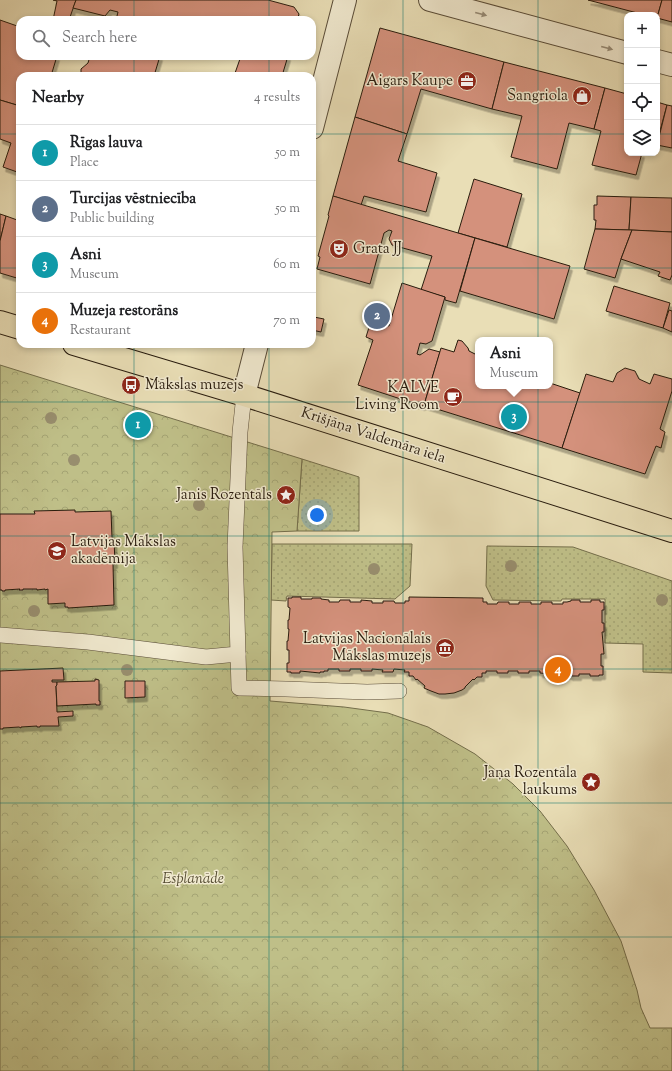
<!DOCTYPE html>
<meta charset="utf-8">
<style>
:root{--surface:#fff;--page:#f6f6f6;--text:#202124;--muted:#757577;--line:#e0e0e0;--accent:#8f2418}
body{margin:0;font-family:"Sorts Mill Goudy",serif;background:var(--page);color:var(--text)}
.controls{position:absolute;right:12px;top:12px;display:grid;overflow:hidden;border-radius:8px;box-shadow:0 2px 6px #0003}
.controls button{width:36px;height:36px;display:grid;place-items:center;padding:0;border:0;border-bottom:1px solid var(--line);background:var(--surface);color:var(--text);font:20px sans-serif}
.you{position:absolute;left:317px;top:515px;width:14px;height:14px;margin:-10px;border:3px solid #fff;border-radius:50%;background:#1a73e8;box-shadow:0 0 0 6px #1a73e833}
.badge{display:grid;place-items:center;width:26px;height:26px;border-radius:50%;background:var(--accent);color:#fff;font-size:13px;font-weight:700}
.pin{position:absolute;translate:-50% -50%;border:2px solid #fff;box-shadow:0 1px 4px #0006}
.popup{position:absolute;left:475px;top:337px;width:78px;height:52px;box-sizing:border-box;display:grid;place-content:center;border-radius:8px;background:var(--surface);filter:drop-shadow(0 1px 3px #0005);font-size:13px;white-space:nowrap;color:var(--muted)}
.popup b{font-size:15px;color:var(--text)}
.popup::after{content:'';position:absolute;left:50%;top:100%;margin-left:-8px;border:8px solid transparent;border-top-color:var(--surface)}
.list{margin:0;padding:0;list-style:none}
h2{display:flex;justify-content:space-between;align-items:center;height:52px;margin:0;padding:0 16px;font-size:17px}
h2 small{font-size:13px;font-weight:400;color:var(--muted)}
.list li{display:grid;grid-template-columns:26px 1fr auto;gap:12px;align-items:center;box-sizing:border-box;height:56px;padding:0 16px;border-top:1px solid var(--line)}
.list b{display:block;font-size:15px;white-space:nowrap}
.list p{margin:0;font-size:13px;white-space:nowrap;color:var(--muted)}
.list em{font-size:13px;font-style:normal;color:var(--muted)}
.icon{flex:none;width:22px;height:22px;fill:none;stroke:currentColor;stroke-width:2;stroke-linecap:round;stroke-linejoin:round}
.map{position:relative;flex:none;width:672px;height:1071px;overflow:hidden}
.search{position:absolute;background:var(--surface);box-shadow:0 2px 6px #0003;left:16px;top:16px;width:300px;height:44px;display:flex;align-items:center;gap:10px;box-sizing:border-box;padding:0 14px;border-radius:12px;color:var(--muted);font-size:15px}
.panel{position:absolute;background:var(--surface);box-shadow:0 2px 6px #0003;left:16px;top:72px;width:300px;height:276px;border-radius:12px}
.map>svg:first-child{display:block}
.grass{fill:url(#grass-dots);stroke:#746e4b}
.forest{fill:url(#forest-crowns);stroke:#746e4b}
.building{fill:#d4917b;stroke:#291c0e;filter:url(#shadow)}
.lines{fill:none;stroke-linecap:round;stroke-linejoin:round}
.lane-casing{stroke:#594c38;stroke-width:16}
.street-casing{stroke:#594c38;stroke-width:24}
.primary-casing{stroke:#291c0e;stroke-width:24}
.lane{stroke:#f1ead0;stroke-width:15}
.street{stroke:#f1ead0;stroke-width:22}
.primary{stroke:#e9deb6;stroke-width:22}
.tree{fill:#988e6e}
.oneway{fill:#978d79}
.grid{fill:none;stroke:#0f766e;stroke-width:1;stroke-opacity:0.55}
.labels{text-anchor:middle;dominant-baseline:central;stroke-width:3;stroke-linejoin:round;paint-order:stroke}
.poi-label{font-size:15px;fill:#291c0e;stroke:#f1ead0;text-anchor:end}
.street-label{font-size:15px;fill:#291c0e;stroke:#f1ead0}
.park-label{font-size:15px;font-style:italic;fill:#564d33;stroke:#f1ead0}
</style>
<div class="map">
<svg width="672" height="1071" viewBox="0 0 672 1071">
<defs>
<pattern id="grass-dots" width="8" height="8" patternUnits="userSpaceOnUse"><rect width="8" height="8" fill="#bfbf88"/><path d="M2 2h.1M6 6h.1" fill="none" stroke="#a4a474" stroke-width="1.8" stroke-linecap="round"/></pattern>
<pattern id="forest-crowns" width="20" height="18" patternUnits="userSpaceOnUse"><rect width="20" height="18" fill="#bfbf88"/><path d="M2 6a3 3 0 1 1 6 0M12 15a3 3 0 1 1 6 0" fill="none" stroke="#a4a474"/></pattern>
<filter id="shadow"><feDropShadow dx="2.5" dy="4.5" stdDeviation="0" flood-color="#0004"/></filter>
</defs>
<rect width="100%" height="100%" fill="#e9deb6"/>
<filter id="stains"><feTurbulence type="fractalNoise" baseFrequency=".005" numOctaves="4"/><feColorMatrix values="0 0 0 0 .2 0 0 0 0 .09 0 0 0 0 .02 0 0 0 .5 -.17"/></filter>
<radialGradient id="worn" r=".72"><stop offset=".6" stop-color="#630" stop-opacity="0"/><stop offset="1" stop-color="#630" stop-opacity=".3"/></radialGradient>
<!-- grass -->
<g class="grass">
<path d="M302 459 359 477V531H297Z"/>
<path d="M272 544H412L410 586 395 599 287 596 286 601 271 600Z"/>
<path d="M487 546 573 547 672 581V673L643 672V644L605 643V599H562L561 601 493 600 486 586Z"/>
</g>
<!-- forest -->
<path class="forest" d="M0 365 302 459 297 531 272 532 270 701 344 707 388 713 428 727 475 754 513 784 540 811 567 846 594 890 621 941 637 990 641 1008 650 1028H672V1071H0Z"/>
<!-- building -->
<g class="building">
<path d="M53 0H76L69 20H53L57 1Z"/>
<path d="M76 0H268L294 7 299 14 297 20H116L118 12 110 10 105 16 73 8Z"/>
<path d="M588 0H662L657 18V15H645Z"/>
<path d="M662 0H672V22L657 18Z"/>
<path d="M0 20 20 27V56H57L51 76H20V106L0 100Z"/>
<path d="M380 28 504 62 492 109 421 89 407 134 355 117Z"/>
<path d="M90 56H160L154 76H82L81 74V69L88 63Z"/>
<path d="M241 56H288L282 76H234Z"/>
<path d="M504 62 605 88 594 129 569 123 557 169 511 157 522 116 492 109Z"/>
<path d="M605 88 627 94V153H642L636 175 592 165 601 131 594 129Z"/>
<path d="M0 100 20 106V173L3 167 11 143 0 139Z"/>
<path d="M657 102 667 105 657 142Z"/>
<path d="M667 105 672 106V148L657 145Z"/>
<path d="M355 117 407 134 398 161 437 173 426 212 364 196 361 205 333 196Z"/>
<path d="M474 179 522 194 507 247 458 233Z"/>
<path d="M333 196 475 238 456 303 445 300V297L421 290 432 256 392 245 389 239 392 231 389 230 384 233 370 284 317 269 320 257 318 256 329 216 328 215Z"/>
<path d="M597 196 631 197 629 230 595 229 596 220H594V205H597Z"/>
<path d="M631 197 672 198V232L629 230Z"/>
<path d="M0 214 6 216 0 241Z"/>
<path d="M6 216 20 221V279L0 273V241Z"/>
<path d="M595 229 632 230 621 259 615 278 584 269Z"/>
<path d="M632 230 672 232V275L670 280 658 276 660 272 621 259Z"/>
<path d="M475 238 570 266 554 319 460 291Z"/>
<path d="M402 283 445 297 432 341 426 344 420 343 417 354 420 355 429 349 440 352 424 405 422 406 358 385 373 340 366 337 371 321 389 326Z"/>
<path d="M614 286 670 303 663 328 606 311Z"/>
<path d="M669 310 672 311V332L663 328Z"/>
<path d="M314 317 324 319 321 332 312 330Z"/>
<path d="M458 340 462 341 468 348 469 351 477 355 476 359 478 360V386H550V383L580 393 562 448 424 405 441 348 454 352Z"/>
<path d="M625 368 635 371 639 379 650 384 654 374 672 379V391L660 429 665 432 661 448 656 446 645 474 562 448 586 374 613 382 617 373Z"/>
<path d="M75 510V512L111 511 112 538 114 539 115 564H113L114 605 68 608V607H65V603L48 604V589L45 590V589L37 590V589H23V590H19L20 589 5 590V591H2V590H0V514H35L34 511Z"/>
<path d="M292 597H301V599H312V598H321V599L329 600V602H339L340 600H350V602H361V600L372 601V603H383V601H394L395 603H405V601H409V597L483 598V602H487V604H497L498 602H509V604H519V602H531V604H541V602H552V604H563V602H567L571 601V600H580V602H591V600H600V602H604V610H602V623H604V632H602L604 654H601V666H603V675H599V676H590V674H579V676H570V675L562 674V671H551V674L540 673V671H529V673H518V671H508V673H497V671H486V673H482V677H477L474 680 473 679 465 687V688L462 690 454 693 445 694H439L431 691 424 688 425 686 417 679 416 680 413 676H409V672H404L405 670 394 669 393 672H382L383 670 372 669V671H361V669H350V671H339V669H328V671H324V672H320V673L300 671V673H291V672H287V663H289V650H287V641H288L289 629H288V620H289L290 608 288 607V598H292Z"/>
<path d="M63 668 64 680H52V682H57V685L56 686 57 712 73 711V716L58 717 59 726H40V727H37V726L21 727V728L19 727 3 728V729H0V671Z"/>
<path d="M95 679 99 680V701H100V705H96V704L57 706 56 686 57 685V682L95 681Z"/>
<path d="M125 681H145V697L125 698Z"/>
</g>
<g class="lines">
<defs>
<g id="lane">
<path d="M0 635 88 642 206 657 238 654 235 547 240 432 244 395"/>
<path d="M238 654 239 688 286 689 367 692 399 691"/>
</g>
<g id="street">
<path d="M430 0 627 53"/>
<path d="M657 61 672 65"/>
<path d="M312 128 345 0"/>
<path d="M244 395 257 344"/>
</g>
<g id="primary">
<path d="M0 322 20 328"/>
<path d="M74 344 244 395 672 531"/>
</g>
</defs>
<!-- lane casing -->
<use href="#lane" class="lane-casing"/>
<!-- street casing -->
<use href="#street" class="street-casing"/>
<!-- primary casing -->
<use href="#primary" class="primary-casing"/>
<!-- lane -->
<use href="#lane" class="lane"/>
<!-- street -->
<use href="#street" class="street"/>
<!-- primary -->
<use href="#primary" class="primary"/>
</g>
<!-- trees -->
<g class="tree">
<circle cx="51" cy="418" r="6"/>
<circle cx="74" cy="460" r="6"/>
<circle cx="199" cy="505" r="6"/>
<circle cx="511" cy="566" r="6"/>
<circle cx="374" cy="569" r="6"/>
<circle cx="662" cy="600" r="6"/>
<circle cx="34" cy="611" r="6"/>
<circle cx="127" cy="670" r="6"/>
</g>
<!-- one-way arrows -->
<defs><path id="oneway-solid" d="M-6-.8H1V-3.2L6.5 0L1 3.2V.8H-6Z"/></defs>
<g class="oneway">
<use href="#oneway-solid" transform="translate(481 14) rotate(15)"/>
<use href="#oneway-solid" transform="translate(607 48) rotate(15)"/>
</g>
<!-- grid -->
<path class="grid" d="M134 0V20M269 0V20M403 0V1071M538 0V1071M134 56V76M269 56V76M0 134H20M312 134H627M657 134H672M0 268H20M312 268H672M134 344V1071M269 344V1071M0 402H672M0 536H672M0 669H672M0 803H672M0 937H672"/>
<!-- icons -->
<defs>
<symbol id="office-disc" viewBox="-11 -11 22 22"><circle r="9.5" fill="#8f2418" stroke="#f1ead0"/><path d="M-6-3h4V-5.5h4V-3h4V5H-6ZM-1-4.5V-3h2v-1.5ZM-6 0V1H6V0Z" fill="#fff"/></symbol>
<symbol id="shop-disc" viewBox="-11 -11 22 22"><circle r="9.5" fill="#8f2418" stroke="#f1ead0"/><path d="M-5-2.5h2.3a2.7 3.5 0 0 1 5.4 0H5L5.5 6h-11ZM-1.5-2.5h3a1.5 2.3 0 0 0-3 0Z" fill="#fff"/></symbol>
<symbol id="theatre-disc" viewBox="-11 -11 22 22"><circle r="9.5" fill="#8f2418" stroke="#f1ead0"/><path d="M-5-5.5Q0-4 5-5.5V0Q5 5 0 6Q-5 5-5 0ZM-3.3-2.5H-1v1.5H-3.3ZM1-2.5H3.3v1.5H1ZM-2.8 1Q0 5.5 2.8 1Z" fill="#fff"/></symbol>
<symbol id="bus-disc" viewBox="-11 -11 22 22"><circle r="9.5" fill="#8f2418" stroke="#f1ead0"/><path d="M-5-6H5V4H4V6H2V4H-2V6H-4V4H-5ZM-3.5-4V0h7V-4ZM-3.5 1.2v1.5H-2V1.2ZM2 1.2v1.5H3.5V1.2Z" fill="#fff"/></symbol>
<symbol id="cafe-disc" viewBox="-11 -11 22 22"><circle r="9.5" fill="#8f2418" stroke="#f1ead0"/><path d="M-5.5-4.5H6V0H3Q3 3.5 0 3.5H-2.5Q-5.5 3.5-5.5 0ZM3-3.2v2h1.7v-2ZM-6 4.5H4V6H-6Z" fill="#fff"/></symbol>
<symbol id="sight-disc" viewBox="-11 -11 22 22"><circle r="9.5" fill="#8f2418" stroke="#f1ead0"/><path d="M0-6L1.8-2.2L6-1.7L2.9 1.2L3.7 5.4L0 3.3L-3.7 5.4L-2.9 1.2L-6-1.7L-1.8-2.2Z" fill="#fff"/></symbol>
<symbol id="university-disc" viewBox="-11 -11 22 22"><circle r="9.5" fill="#8f2418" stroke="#f1ead0"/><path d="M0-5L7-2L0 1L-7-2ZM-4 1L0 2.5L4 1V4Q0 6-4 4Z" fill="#fff"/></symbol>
<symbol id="museum-disc" viewBox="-11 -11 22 22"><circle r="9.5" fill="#8f2418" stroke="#f1ead0"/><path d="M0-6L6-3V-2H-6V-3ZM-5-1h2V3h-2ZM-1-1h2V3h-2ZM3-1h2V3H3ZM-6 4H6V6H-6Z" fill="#fff"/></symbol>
</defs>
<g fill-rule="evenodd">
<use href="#office-disc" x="456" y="70" width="22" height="22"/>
<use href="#shop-disc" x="571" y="85" width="22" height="22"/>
<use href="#theatre-disc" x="328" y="238" width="22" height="22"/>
<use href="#bus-disc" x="120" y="374" width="22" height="22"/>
<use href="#cafe-disc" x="442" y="386" width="22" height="22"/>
<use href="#sight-disc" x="275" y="484" width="22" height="22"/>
<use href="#university-disc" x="46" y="540" width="22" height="22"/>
<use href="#museum-disc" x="434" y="637" width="22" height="22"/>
<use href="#sight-disc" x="580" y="771" width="22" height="22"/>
</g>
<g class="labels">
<!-- poi labels -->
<g class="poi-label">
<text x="453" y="81">Aigars Kaupe</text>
<text x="568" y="96">Sangriola</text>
<text x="353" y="249" text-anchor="start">Grata JJ</text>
<text x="145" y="385" text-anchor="start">Mākslas muzejs</text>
<text x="439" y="388">KALVE<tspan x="439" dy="17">Living Room</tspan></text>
<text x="272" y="495">Janis Rozentāls</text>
<text x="71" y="542" text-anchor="start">Latvijas Mākslas<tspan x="71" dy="17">akadēmija</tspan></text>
<text x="431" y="639">Latvijas Nacionālais<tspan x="431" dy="17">Mākslas muzejs</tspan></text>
<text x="577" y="773">Jaņa Rozentāla<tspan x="577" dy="17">laukums</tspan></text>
</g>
<!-- street labels -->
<g class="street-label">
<text transform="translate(373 436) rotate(18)">Krišjāņa Valdemāra iela</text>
</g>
<!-- park labels -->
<g class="park-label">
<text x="193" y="879">Esplanāde</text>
</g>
</g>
<rect width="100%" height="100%" filter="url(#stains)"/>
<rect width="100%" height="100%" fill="url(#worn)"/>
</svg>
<div class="controls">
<button>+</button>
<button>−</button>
<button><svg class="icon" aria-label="locate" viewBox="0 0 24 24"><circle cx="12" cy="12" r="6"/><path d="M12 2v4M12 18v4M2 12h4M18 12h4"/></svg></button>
<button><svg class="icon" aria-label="layers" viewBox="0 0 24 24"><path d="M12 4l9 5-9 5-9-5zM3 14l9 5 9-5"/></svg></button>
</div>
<div class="you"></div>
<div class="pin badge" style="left:138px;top:425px;background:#0f9aa8">1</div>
<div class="pin badge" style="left:377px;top:316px;background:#5c6f8a">2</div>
<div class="pin badge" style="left:514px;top:417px;background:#0f9aa8">3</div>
<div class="popup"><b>Asni</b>Museum</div>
<div class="pin badge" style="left:558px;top:670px;background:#e8710a">4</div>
<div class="search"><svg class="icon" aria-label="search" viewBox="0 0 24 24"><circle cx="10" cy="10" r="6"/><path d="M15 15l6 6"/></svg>Search here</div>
<section class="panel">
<h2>Nearby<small>4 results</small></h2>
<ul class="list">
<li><span class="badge" style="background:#0f9aa8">1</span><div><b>Rīgas lauva</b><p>Place</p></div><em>50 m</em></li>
<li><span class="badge" style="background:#5c6f8a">2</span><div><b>Turcijas vēstniecība</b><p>Public building</p></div><em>50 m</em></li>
<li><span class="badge" style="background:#0f9aa8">3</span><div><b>Asni</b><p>Museum</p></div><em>60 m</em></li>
<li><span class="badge" style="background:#e8710a">4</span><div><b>Muzeja restorāns</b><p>Restaurant</p></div><em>70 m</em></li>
</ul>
</section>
</div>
